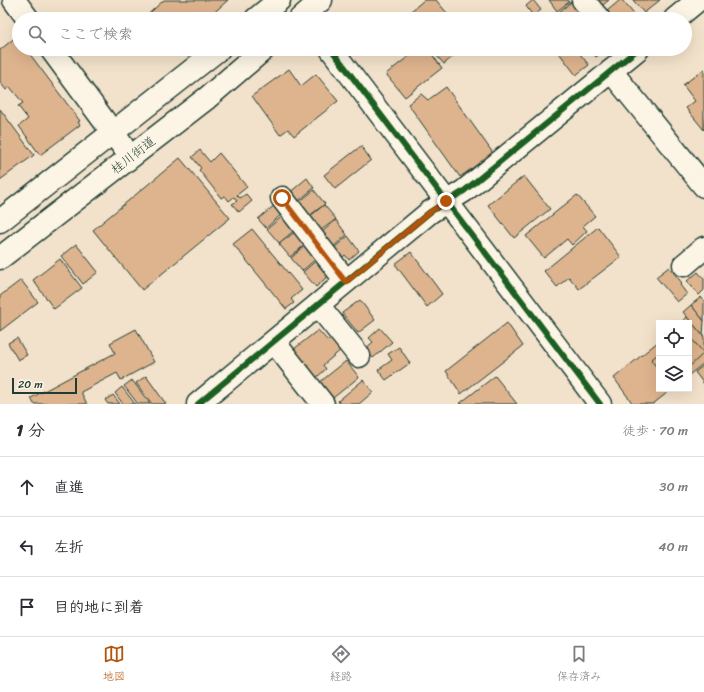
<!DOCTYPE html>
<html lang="ja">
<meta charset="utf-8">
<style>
:root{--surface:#fff;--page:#f2f2f3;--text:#2b2b33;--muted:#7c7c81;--line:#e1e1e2;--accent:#b45309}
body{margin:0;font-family:Sriracha,"Klee One",sans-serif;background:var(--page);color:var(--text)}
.controls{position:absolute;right:12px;bottom:12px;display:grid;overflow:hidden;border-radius:0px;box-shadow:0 4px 16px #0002}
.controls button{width:36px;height:36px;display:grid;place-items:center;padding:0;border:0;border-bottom:1px solid var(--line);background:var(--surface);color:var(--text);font:20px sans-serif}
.scale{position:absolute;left:12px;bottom:10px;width:65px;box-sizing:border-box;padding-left:4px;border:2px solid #1f3d34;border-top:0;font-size:11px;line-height:14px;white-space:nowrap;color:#1f3d34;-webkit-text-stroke:3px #fcf5e5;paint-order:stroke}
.stop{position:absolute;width:12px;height:12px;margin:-9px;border:3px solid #b45309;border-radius:50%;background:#fff}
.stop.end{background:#b45309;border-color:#fff;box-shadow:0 1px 4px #0008}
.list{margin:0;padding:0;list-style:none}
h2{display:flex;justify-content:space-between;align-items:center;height:52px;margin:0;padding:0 16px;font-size:17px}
h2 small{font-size:13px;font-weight:400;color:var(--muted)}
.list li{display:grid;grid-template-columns:26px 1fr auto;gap:12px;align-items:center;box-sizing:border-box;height:60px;padding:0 16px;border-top:1px solid var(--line)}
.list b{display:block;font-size:15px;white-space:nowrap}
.list em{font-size:13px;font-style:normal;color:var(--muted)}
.icon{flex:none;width:22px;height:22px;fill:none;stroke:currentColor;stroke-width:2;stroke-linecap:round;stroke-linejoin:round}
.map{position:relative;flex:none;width:704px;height:404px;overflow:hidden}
.search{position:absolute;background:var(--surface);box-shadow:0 4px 16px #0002;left:12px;right:12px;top:12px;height:44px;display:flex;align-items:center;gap:10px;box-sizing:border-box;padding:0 14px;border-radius:22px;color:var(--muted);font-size:15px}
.sheet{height:232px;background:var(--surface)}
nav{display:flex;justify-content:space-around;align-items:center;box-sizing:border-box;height:56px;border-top:1px solid var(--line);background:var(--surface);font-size:11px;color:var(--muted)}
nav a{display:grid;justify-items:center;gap:2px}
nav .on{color:var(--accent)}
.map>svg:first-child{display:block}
.building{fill:#deb48e;stroke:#1f3d34}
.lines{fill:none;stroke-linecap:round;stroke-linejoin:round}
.minor-casing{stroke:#1f3d34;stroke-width:25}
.minor{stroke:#fcf5e5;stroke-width:22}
.cycleway-casing{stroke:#fcf5e5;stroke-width:8}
.cycleway{stroke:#1b5e20;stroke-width:6}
.route{stroke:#b45309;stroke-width:5}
.labels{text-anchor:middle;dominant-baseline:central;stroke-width:3.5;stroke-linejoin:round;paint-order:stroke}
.street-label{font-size:13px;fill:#1f3d34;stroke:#fcf5e5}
</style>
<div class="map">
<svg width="704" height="404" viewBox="0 0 704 404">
<rect width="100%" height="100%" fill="#f3e2cb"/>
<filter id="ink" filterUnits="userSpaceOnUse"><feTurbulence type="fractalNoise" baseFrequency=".025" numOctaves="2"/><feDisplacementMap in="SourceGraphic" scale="8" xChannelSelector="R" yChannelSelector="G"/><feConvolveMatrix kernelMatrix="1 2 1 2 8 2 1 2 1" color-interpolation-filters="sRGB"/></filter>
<g filter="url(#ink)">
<!-- building -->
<g class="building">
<path d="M164 0H228L207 19H199L196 16 192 19H145L144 18Z"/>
<path d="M424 0H436L452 19H406L404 17Z"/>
<path d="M533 0 541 10 533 16 526 6Z"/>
<path d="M549 0H568L569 2 557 11Z"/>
<path d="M592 0H609L599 8Z"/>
<path d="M620 0H622L638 19H614L607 11Z"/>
<path d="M633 0H660L644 13Z"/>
<path d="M571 2 584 19H565L559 12Z"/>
<path d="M17 36 19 39V49H26L80 121 78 122 80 125 40 155 19 126 28 119 18 106 23 103 10 87 6 90 0 82V50Z"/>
<path d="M418 49H428L442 68 405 97 386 74Z"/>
<path d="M431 49H462L444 64Z"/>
<path d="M556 49H576L589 65 576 75Z"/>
<path d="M590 49H601L603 51 596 57Z"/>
<path d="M289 69 301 86 316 74 338 101 294 136 288 129 280 135 252 96Z"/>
<path d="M704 69V130L686 108 695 101 683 85Z"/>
<path d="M446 87 493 153 460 177 408 104 421 94 428 100Z"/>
<path d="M0 109 34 155 0 180Z"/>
<path d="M361 146 371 160 335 189 324 175Z"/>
<path d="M200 150 210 162 219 153 247 187 237 195 240 198 246 194 252 201 239 212 232 204 237 201 234 197 229 201 225 196 221 198 199 170 201 168 192 157Z"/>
<path d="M180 158 230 218 142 290 93 230Z"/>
<path d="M524 176 550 209 514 238 488 205Z"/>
<path d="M307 178 314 188 296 203 288 194Z"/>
<path d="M314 190 325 204 309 216 298 203Z"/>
<path d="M577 195 595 216 583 226 587 231 572 245 567 239 544 258 526 236Z"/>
<path d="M276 204 283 213 266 228 258 219Z"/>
<path d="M324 205 336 219 320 231 309 217Z"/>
<path d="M284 215 296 229 279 243 267 229Z"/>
<path d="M336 220 347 235 333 247 321 233Z"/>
<path d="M598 227 621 257 579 289 569 277 557 287 544 271Z"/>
<path d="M252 229 302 290 291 299 294 303 286 309 233 244Z"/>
<path d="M296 231 306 244 290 257 279 244Z"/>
<path d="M348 236 359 251 349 260 345 255 342 258 334 248Z"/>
<path d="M308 243 319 256 302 271 291 258Z"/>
<path d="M76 244 98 272 83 284 61 256Z"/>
<path d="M411 252 442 294 427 307 395 264Z"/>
<path d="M320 257 326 264 328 276 316 287 303 272Z"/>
<path d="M60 259 82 288 54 309 33 280Z"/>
<path d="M669 267 682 283 680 285 687 294 677 302 656 277Z"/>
<path d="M698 272 704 279V290L699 295 687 281Z"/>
<path d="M21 280 38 302 0 331V296Z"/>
<path d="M701 297 704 301V321L691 305Z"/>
<path d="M360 300 375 320 358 333 342 313Z"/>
<path d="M691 305 704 321 703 336 683 312Z"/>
<path d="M687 317 704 337V363L689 375V323H680Z"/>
<path d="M507 323 523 346 461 394 446 371Z"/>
<path d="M380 328 392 342 373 358 365 349 373 342 369 338Z"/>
<path d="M136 329 154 362 121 380 117 373 81 392 87 404H34L31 398 115 353 110 343Z"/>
<path d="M318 330 328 341 333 337 342 349 323 365 326 369 316 378 294 349Z"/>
<path d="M689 336 704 353 689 367Z"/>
<path d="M17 338 27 355 18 360 8 343Z"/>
<path d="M659 341V389H672L653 404H633L614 378Z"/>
<path d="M399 347 410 363 386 380 378 370 392 360 388 354Z"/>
<path d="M659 353V370L651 360Z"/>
<path d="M346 361 359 377 333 398 320 382Z"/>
<path d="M704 365V384L695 372Z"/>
<path d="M146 376 166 404H152L136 383Z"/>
<path d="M495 376 517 404H459Z"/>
<path d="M132 380 150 404H138L124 386Z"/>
<path d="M363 380 373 392 359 404H340L338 401Z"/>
<path d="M122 387 135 404H123L115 393Z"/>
<path d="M113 395 120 404H108L105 400Z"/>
</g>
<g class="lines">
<defs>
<g id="minor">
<path d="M14 0 28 19"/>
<path d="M583 0 599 19"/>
<path d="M256 19 279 0"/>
<path d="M300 19 321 0"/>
<path d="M675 19 698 0"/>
<path d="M51 49 122 145"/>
<path d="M331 49 600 404"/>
<path d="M611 71 704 186"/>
<path d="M282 198 346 281"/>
<path d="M0 221 219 49"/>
<path d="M0 258 207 98 264 49"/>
<path d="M684 265 704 248"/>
<path d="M318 305 359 356"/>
<path d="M274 342 323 404"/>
<path d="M198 404 430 212 464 191 638 49"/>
</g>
</defs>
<!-- minor casing -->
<use href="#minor" class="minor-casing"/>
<!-- minor -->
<use href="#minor" class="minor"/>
<defs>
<g id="cycleway">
<path d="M331 49 600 404"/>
<path d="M198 404 430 212 464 191 638 49"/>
</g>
</defs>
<!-- cycleway casing -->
<use href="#cycleway" class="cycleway-casing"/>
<!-- cycleway -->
<use href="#cycleway" class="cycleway"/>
</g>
</g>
<g class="lines" filter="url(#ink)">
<!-- route -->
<path class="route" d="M282 198 346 282 430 212 446 201"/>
</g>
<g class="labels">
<!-- street labels -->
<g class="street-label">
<text transform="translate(133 155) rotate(-38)">桂川街道</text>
</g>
</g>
</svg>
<div class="controls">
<button><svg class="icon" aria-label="locate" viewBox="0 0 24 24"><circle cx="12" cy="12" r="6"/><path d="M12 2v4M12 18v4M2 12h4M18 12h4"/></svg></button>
<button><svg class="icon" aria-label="layers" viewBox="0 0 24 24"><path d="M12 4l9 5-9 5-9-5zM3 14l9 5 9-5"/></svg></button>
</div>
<div class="scale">20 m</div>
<div class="stop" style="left:282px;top:198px"></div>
<div class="stop end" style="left:446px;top:201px"></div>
<div class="search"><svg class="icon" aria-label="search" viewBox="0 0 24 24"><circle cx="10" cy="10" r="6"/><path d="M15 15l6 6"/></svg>ここで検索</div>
</div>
<section class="sheet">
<h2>1 分<small>徒歩 · 70 m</small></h2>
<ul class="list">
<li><svg class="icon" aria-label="ahead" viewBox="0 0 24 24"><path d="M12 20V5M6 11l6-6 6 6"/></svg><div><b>直進</b></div><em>30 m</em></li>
<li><svg class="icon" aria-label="left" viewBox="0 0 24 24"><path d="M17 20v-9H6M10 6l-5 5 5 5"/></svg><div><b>左折</b></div><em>40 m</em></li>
<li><svg class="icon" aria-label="arrive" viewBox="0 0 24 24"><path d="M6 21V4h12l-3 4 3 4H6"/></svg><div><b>目的地に到着</b></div></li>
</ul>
</section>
<nav>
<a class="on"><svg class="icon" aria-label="map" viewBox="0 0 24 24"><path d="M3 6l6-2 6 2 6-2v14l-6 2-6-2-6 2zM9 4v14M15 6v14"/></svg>地図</a>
<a><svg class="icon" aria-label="directions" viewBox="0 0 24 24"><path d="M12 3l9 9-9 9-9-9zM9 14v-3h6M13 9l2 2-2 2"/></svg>経路</a>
<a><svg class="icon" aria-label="saved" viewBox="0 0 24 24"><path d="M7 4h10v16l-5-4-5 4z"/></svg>保存済み</a>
</nav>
